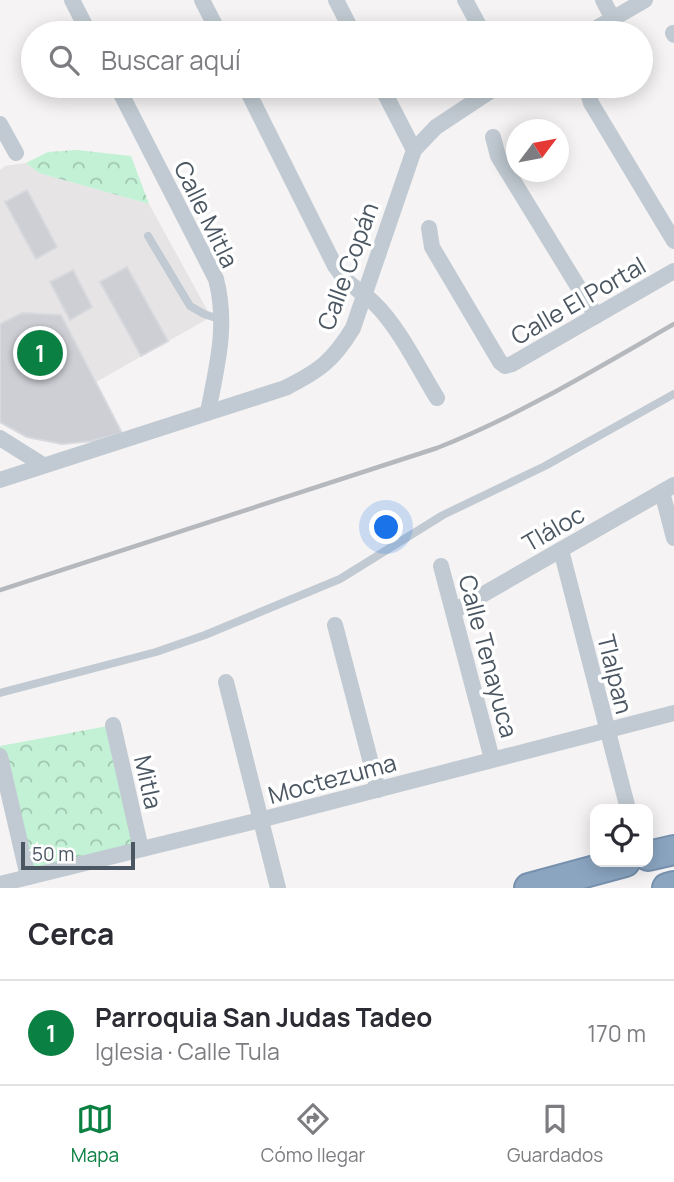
<!DOCTYPE html>
<html lang="es">
<meta charset="utf-8">
<style>
:root{--surface:#fff;--page:#f7f7f7;--text:#2b2b33;--muted:#7c7c81;--line:#e1e1e2;--accent:#0b8043}
body{margin:0;font-family:Manrope,sans-serif;background:var(--page);color:var(--text)}
.controls{position:absolute;right:21px;bottom:21px;display:grid;overflow:hidden;border-radius:14px;box-shadow:0 4px 18px #0003}
.controls button{width:63px;height:63px;display:grid;place-items:center;padding:0;border:0;border-bottom:2px solid var(--line);background:var(--surface);color:var(--text);font:35px sans-serif}
.compass{position:absolute;left:506px;top:119px;width:63px;height:63px;border-radius:50%;background:var(--surface);box-shadow:0 4px 18px #0003;rotate:58deg}
.scale{position:absolute;left:21px;bottom:18px;width:114px;box-sizing:border-box;padding-left:7px;border:4px solid #4a5661;border-top:0;font-size:19px;line-height:24px;white-space:nowrap;color:#4a5661;-webkit-text-stroke:5px #fff;paint-order:stroke}
.you{position:absolute;left:387px;top:528px;width:24px;height:24px;margin:-18px;border:5px solid #fff;border-radius:50%;background:#1a73e8;box-shadow:0 0 0 10px #1a73e833}
.badge{display:grid;place-items:center;width:46px;height:46px;border-radius:50%;background:var(--accent);color:#fff;font-size:23px;font-weight:700}
.pin{position:absolute;translate:-50% -50%;border:4px solid #fff;box-shadow:0 2px 7px #0006}
.list{margin:0;padding:0;list-style:none}
h2{display:flex;justify-content:space-between;align-items:center;height:91px;margin:0;padding:0 28px;font-size:30px}
h2 small{font-size:23px;font-weight:400;color:var(--muted)}
.list li{display:grid;grid-template-columns:46px 1fr auto;gap:21px;align-items:center;box-sizing:border-box;height:105px;padding:0 28px;border-top:2px solid var(--line)}
.list b{display:block;font-size:26px;white-space:nowrap}
.list p{margin:0;font-size:23px;white-space:nowrap;color:var(--muted)}
.list em{font-size:23px;font-style:normal;color:var(--muted)}
.icon{flex:none;width:38px;height:38px;fill:none;stroke:currentColor;stroke-width:2;stroke-linecap:round;stroke-linejoin:round}
.map{position:relative;flex:none;width:674px;height:888px;overflow:hidden}
.search{position:absolute;background:var(--surface);box-shadow:0 4px 18px #0003;left:21px;right:21px;top:21px;height:77px;display:flex;align-items:center;gap:18px;box-sizing:border-box;padding:0 24px;border-radius:38px;color:var(--muted);font-size:26px}
.sheet{height:196px;background:var(--surface)}
nav{display:flex;justify-content:space-around;align-items:center;box-sizing:border-box;height:98px;border-top:2px solid var(--line);background:var(--surface);font-size:19px;color:var(--muted)}
nav a{display:grid;justify-items:center;gap:4px}
nav .on{color:var(--accent)}
.map>svg:first-child{display:block}
.education{fill:#e6e4e5}
.park{fill:url(#park-crowns)}
.building{fill:#cdcfd5;stroke:#d7d9de;stroke-width:2}
.lines{fill:none;stroke-linecap:round;stroke-linejoin:round}
.highway-casing{stroke:#7690ad;stroke-width:32}
.lane{stroke:#c1cad2;stroke-width:8}
.street{stroke:#c1cad2;stroke-width:16}
.highway{stroke:#8ba5c1;stroke-width:28}
.rail{stroke:#b5b8bd;stroke-width:4.5}
.labels{text-anchor:middle;dominant-baseline:central;stroke-width:7;stroke-linejoin:round;paint-order:stroke}
.street-label{font-size:24px;fill:#4a5661;stroke:#fff}
</style>
<div class="map">
<svg width="674" height="888" viewBox="0 0 674 888">
<defs>
<pattern id="park-crowns" width="20" height="18" patternUnits="userSpaceOnUse" patternTransform="scale(1.75)"><rect width="20" height="18" fill="#c3f1d5"/><path d="M2 6a3 3 0 1 1 6 0M12 15a3 3 0 1 1 6 0" fill="none" stroke="#a0c6b0"/></pattern>
</defs>
<rect width="100%" height="100%" fill="#f5f3f3"/>
<!-- education -->
<path class="education" d="M26 163 39 173 149 204 211 317 96 382 61 315 22 313 0 324V170L5 166Z"/>
<!-- park -->
<g class="park">
<path d="M77 150 131 156 149 204 39 173 26 163 48 152Z"/>
<path d="M113 725 140 844 28 877 0 756V746Z"/>
</g>
<!-- building -->
<g class="building">
<path d="M27 190 57 247 36 259 5 202Z"/>
<path d="M127 267 168 341 141 356 100 282Z"/>
<path d="M73 270 92 307 70 320 50 282Z"/>
<path d="M22 313 61 315 122 433 92 441 62 444 27 437 0 422V324Z"/>
</g>
<g class="lines">
<defs>
<g id="highway">
<path d="M648 856 674 850"/>
<path d="M529 888 625 862"/>
<path d="M667 888 674 886"/>
</g>
</defs>
<!-- highway casing -->
<use href="#highway" class="highway-casing"/>
<!-- lane -->
<g class="lane">
<path d="M148 236 190 306 204 314 222 320"/>
<path d="M0 693 156 652 205 635 340 579 443 515 545 466 674 394"/>
</g>
<!-- street -->
<g class="street">
<path d="M72 0 89 33"/>
<path d="M202 0 219 33"/>
<path d="M336 0 353 33"/>
<path d="M465 0 483 33"/>
<path d="M603 0 613 19"/>
<path d="M588 33 645 0"/>
<path d="M673 33 674 35"/>
<path d="M117 86 216 279C228 325 217 366 208 412"/>
<path d="M245 86 335 266C348 286 359 289 374 303 399 327 419 369 437 398"/>
<path d="M381 86 414 150"/>
<path d="M586 86 591 103 674 241"/>
<path d="M0 124 16 153"/>
<path d="M493 137 498 156 596 316"/>
<path d="M429 228 432 247 500 362 505 366 512 364 674 271"/>
<path d="M0 438 43 465"/>
<path d="M0 480 285 388C319 371 333 361 353 328L414 150 436 127 498 86"/>
<path d="M662 492 674 538"/>
<path d="M561 550 628 809"/>
<path d="M441 566 492 759"/>
<path d="M454 611 674 485"/>
<path d="M335 625 378 790"/>
<path d="M226 682 278 888"/>
<path d="M113 725 141 849"/>
<path d="M0 756 28 877"/>
<path d="M0 884 260 820 674 713"/>
</g>
<!-- highway -->
<use href="#highway" class="highway"/>
<!-- rail -->
<path class="rail" d="M0 590 437 448C520 415 596 369 674 324"/>
</g>
<g class="labels">
<!-- street labels -->
<g class="street-label">
<text transform="translate(207 214) rotate(64)">Calle Mitla</text>
<text transform="translate(347 266) rotate(-70)">Calle Copán</text>
<text transform="translate(578 300) rotate(-30)">Calle El Portal</text>
<text transform="translate(553 528) rotate(-30)">Tláloc</text>
<text transform="translate(489 656) rotate(75)">Calle Tenayuca</text>
<text transform="translate(616 674) rotate(76)">Tlalpan</text>
<text transform="translate(332 778) rotate(-15)">Moctezuma</text>
<text transform="translate(149 782) rotate(77)">Mitla</text>
</g>
</g>
</svg>
<div class="controls">
<button><svg class="icon" aria-label="locate" viewBox="0 0 24 24"><circle cx="12" cy="12" r="6"/><path d="M12 2v4M12 18v4M2 12h4M18 12h4"/></svg></button>
</div>
<svg class="compass" viewBox="-18 -18 36 36"><path d="M0-13l5 13h-10z" fill="#e53935"/><path d="M0 13l5-13h-10z" fill="#7c7c81"/></svg>
<div class="scale">50 m</div>
<div class="you"></div>
<div class="pin badge" style="left:40px;top:353px">1</div>
<div class="search"><svg class="icon" aria-label="search" viewBox="0 0 24 24"><circle cx="10" cy="10" r="6"/><path d="M15 15l6 6"/></svg>Buscar aquí</div>
</div>
<section class="sheet">
<h2>Cerca<small></small></h2>
<ul class="list">
<li><span class="badge">1</span><div><b>Parroquia San Judas Tadeo</b><p>Iglesia · Calle Tula</p></div><em>170 m</em></li>
</ul>
</section>
<nav>
<a class="on"><svg class="icon" aria-label="map" viewBox="0 0 24 24"><path d="M3 6l6-2 6 2 6-2v14l-6 2-6-2-6 2zM9 4v14M15 6v14"/></svg>Mapa</a>
<a><svg class="icon" aria-label="directions" viewBox="0 0 24 24"><path d="M12 3l9 9-9 9-9-9zM9 14v-3h6M13 9l2 2-2 2"/></svg>Cómo llegar</a>
<a><svg class="icon" aria-label="saved" viewBox="0 0 24 24"><path d="M7 4h10v16l-5-4-5 4z"/></svg>Guardados</a>
</nav>
